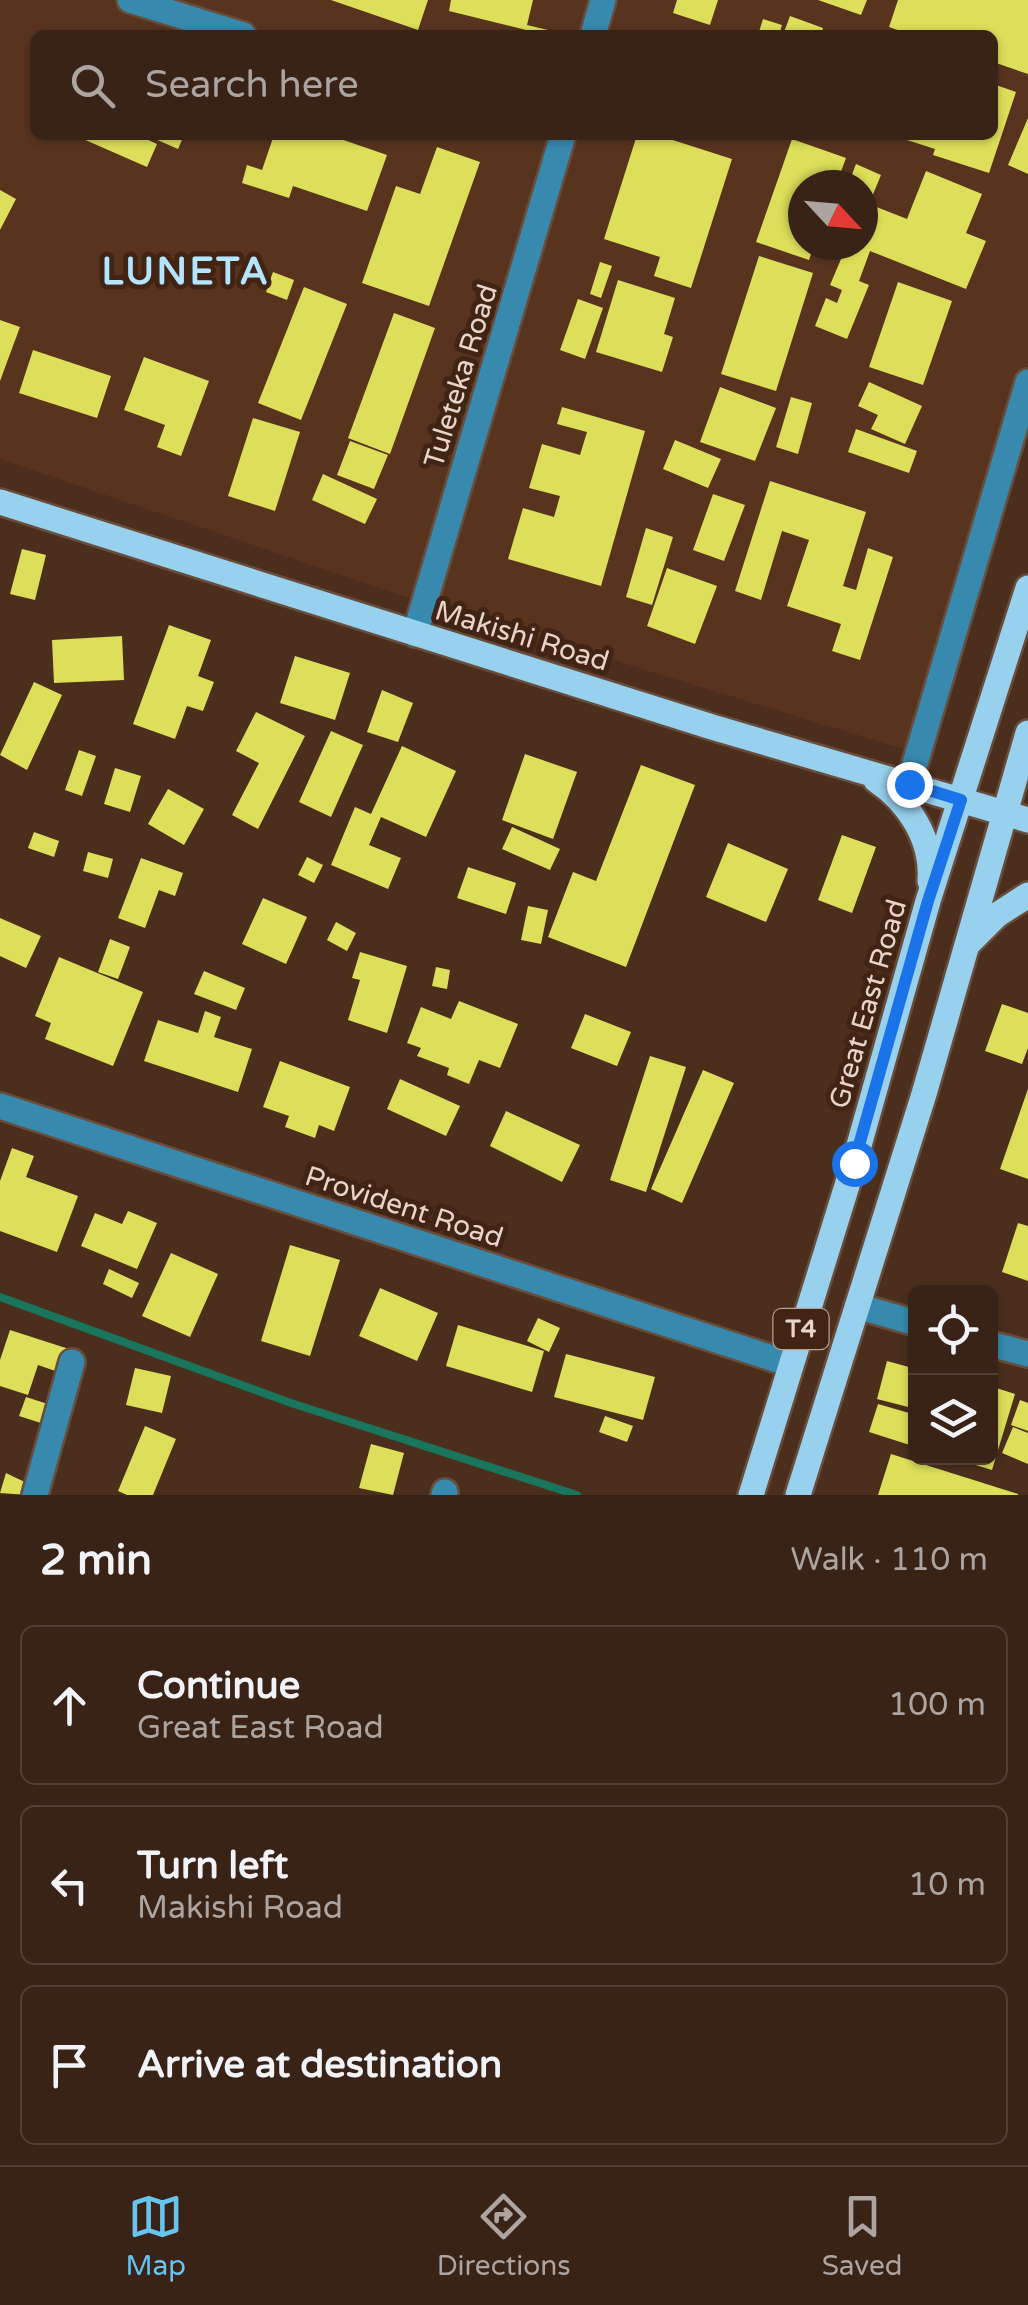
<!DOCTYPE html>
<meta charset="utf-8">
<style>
:root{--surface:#392216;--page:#442f23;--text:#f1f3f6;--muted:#aba4a1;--line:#533f35;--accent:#66c4ef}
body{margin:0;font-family:"Varela Round",sans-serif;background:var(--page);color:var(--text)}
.controls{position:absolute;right:30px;bottom:30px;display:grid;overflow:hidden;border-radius:15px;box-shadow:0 2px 8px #0004}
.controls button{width:90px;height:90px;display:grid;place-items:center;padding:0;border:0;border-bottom:2px solid var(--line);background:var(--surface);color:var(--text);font:50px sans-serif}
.compass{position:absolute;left:788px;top:170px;width:90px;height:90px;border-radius:50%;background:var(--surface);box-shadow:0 2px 8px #0004;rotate:116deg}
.stop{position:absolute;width:30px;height:30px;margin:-22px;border:8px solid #1a73e8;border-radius:50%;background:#fff}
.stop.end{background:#1a73e8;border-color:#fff;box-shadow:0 2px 10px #0008}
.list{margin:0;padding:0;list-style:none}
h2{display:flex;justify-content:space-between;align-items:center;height:130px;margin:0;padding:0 40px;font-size:42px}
h2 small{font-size:32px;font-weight:400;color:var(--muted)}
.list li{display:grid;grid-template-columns:65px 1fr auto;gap:30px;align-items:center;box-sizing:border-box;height:160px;margin:0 20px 20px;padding:0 20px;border:2px solid var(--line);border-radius:15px}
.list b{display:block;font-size:38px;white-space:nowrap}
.list p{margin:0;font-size:32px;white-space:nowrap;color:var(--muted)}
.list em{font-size:32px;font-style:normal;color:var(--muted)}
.icon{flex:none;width:55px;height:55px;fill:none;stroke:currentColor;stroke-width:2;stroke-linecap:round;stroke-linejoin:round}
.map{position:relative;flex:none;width:1028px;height:1495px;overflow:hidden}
.search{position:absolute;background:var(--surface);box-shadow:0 2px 8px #0004;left:30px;right:30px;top:30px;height:110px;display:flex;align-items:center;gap:25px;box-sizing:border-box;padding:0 35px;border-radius:15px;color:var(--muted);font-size:38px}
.sheet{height:670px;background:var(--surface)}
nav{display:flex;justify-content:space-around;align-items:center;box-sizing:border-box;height:140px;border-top:2px solid var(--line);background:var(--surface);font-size:28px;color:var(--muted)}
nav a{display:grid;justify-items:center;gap:5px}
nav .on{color:var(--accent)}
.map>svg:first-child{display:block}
.built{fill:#58341f;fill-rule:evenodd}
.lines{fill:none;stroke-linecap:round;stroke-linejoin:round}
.stream{stroke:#19765d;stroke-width:8}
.building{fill:#dddf5a}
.minor-casing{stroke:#684c3c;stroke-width:30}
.major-casing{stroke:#684c3c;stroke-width:30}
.minor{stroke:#378aae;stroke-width:25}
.major{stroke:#97d1ee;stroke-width:25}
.route{stroke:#1a73e8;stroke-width:12}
.labels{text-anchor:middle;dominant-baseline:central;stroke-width:10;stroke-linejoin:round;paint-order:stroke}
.shield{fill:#412413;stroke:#b69f93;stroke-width:2.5}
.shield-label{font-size:25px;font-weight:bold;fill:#e8d4ca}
.street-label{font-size:28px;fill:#e8d4ca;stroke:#412413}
.district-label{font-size:38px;font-weight:bold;letter-spacing:2.5px;fill:#b5e5fd;stroke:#412413}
</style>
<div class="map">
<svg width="1028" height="1495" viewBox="0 0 1028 1495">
<rect width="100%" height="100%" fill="#4c2e1d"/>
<!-- built -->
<path class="built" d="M0 0H1028V364L917 753 403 596 0 459ZM35 35H993V135H35ZM803 185H863V245H803Z"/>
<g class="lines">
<!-- stream -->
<path class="stream" d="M0 1297 291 1403 577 1495"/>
</g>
<!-- building -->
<g class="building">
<path d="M331 0H428L418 30Z"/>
<path d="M451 0H533L527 25 548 30 546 35H525L526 30 449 11Z"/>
<path d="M677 0H718L710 25 673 13Z"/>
<path d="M818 0H867L861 15Z"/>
<path d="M898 0H1028V74L993 62V35H912L889 27Z"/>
<path d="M790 16 823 28 821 35H783Z"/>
<path d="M763 19 782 25 779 35H758Z"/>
<path d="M993 84 1016 92 989 173 933 155 935 149 904 139 906 135H993Z"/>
<path d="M1028 118V174L1008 165Z"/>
<path d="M74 135H145L144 138 157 144 147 167Z"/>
<path d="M146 135H184L178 149Z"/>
<path d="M274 135H329L387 155 367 211 293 186 289 198 242 183 247 165 262 170Z"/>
<path d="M637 135H657L732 159 691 288 654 276 660 257 604 239Z"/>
<path d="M792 139 846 158 836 185H803V245H814L809 260 756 242Z"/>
<path d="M437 147 480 162 429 306 362 283 396 186 420 194Z"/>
<path d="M856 164 881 175 869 204 907 219 926 171 982 194 966 233 986 241 966 289 870 251 859 281 869 285 847 339 815 326 826 298 837 303 842 290 830 285 847 245H863V185H848Z"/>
<path d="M0 190 16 199 0 230Z"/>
<path d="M759 256 813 273 776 391 721 374Z"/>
<path d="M600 262 612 266 601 298 590 294Z"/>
<path d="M273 272 294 280 287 300 266 292Z"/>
<path d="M618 280 675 298 664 334 673 337 662 372 596 352Z"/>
<path d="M898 282 952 301 923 385 869 367Z"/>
<path d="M304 287 347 304 301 420 258 403Z"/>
<path d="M578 299 603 308 585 359 560 350Z"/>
<path d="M394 313 435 328 390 454 348 438Z"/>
<path d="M0 320 20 327 0 381Z"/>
<path d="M33 350 111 376 97 418 19 393Z"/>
<path d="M144 357 209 381 181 456 157 447 165 425 124 410Z"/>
<path d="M869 382 922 406 905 444 871 429 878 415 858 406Z"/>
<path d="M720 387 776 408 755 461 700 442Z"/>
<path d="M791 397 812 403 798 454 776 447Z"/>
<path d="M562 407 645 431 601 586 508 559 523 508 554 517 560 496 529 488 542 444 580 455 587 432 557 424Z"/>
<path d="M253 418 300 432 275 511 228 496Z"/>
<path d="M856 429 917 451 909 473 848 452Z"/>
<path d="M675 440 721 459 708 488 663 469Z"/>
<path d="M350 441 388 455 374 489 337 475Z"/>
<path d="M323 474 377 499 365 524 312 500Z"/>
<path d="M770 481 866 512 843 586 856 590 868 548 893 557 860 660 832 651 841 624 787 606 809 540 782 531 761 600 735 591Z"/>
<path d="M713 494 745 505 724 561 693 550Z"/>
<path d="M646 528 673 537 652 605 626 597Z"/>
<path d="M22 549 46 555 35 600 10 594Z"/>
<path d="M667 568 717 586 695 644 647 626Z"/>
<path d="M169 625 211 640 198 676 214 682 203 711 187 706 175 739 133 724Z"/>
<path d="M122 636 124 680 54 683 52 640Z"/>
<path d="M295 656 350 673 335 720 280 703Z"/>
<path d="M34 682 62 695 27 770 0 755Z"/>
<path d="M382 690 413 703 398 742 367 732Z"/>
<path d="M256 712 305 736 258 829 232 815 259 763 236 751Z"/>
<path d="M331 731 363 745 331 817 299 802Z"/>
<path d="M402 746 456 771 426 837 381 817 369 845 401 858 388 889 331 865 355 807 371 814Z"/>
<path d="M79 750 96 756 82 796 65 790Z"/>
<path d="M525 754 577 772 553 839 502 820Z"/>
<path d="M641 765 695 785 626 967 548 937 573 872 596 881Z"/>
<path d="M115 768 141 776 130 812 104 804Z"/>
<path d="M168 789 204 809 184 845 148 824Z"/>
<path d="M512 827 560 849 550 870 502 849Z"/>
<path d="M34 832 59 841 54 857 28 848Z"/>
<path d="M842 835 876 847 852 913 818 900Z"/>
<path d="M728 843 788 869 766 922 706 897Z"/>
<path d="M88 852 113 859 108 878 83 871Z"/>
<path d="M307 857 323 865 314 883 298 875Z"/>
<path d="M141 858 183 873 175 896 159 890 145 928 118 918Z"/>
<path d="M468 867 516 883 506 914 457 898Z"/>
<path d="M263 898 307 917 286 964 242 944Z"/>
<path d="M528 906 548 910 541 944 521 940Z"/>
<path d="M0 918 41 936 26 968 0 956Z"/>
<path d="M336 922 356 933 347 951 327 940Z"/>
<path d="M110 939 130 947 118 979 98 972Z"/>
<path d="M360 952 407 966 387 1033 348 1020 360 980 352 978Z"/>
<path d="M59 957 143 992 113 1066 45 1039 51 1023 35 1016Z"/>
<path d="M436 967 450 970 447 989 432 986Z"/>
<path d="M204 971 245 988 236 1010 194 994Z"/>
<path d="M459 1001 518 1024 500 1068 479 1060 469 1084 447 1075 449 1068 417 1056 421 1048 407 1043 421 1007 451 1019Z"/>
<path d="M1002 1004 1028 1013V1048L1022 1064 985 1051Z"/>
<path d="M205 1011 221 1017 214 1037 252 1049 238 1092 144 1061 158 1020 198 1033Z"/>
<path d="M585 1014 631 1032 617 1066 571 1048Z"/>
<path d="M650 1056 686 1067 646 1192 610 1180Z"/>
<path d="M280 1061 350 1087 334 1131 319 1125 315 1138 285 1127 289 1116 263 1107Z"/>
<path d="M703 1070 734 1083 682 1203 651 1189Z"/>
<path d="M400 1079 460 1106 446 1136 387 1109Z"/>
<path d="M1028 1089V1179L1000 1169Z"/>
<path d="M506 1111 580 1145 562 1182 490 1146Z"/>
<path d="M12 1148 34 1156 26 1177 78 1196 57 1252 0 1231V1181Z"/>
<path d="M128 1211 157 1223 137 1269 81 1246 95 1213 122 1224Z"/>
<path d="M1018 1223 1028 1226V1281L1002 1272Z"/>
<path d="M290 1245 340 1260 310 1356 261 1341Z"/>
<path d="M171 1253 218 1274 190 1337 142 1316Z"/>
<path d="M109 1269 139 1283 132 1298 103 1284Z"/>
<path d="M380 1288 438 1313 417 1361 359 1336Z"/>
<path d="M538 1318 560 1328 549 1352 527 1341Z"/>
<path d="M458 1325 544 1351 532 1392 446 1366Z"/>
<path d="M10 1330 72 1350 64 1374 38 1365 28 1395 0 1386V1360Z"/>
<path d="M566 1354 655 1377 643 1420 554 1397Z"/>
<path d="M887 1361 916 1369V1409L877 1399Z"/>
<path d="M135 1368 171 1376 162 1413 126 1405Z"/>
<path d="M990 1386 1015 1394 992 1470 953 1458H990Z"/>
<path d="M26 1397 54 1406 47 1425 19 1416Z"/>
<path d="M1020 1400 1028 1403V1431L1011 1425Z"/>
<path d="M878 1404 916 1415V1447L869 1432Z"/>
<path d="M605 1416 633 1426 627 1442 599 1432Z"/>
<path d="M145 1426 176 1439 153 1495H127L118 1491Z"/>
<path d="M1013 1427 1028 1433V1464L1002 1453Z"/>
<path d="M371 1444 404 1453 393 1495 359 1488Z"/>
<path d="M891 1454 1018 1494V1495H878Z"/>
<path d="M6 1473 33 1486 29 1495 0 1493Z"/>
</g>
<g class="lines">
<defs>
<g id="minor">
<path d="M130 0 243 35"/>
<path d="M593 35 603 0"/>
<path d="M415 634 563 135"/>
<path d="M909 784 1028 382"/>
<path d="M0 1106 790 1364"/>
<path d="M857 1306 916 1323"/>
<path d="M990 1344 1028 1354"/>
<path d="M35 1495 72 1362"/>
<path d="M444 1495 445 1492"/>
</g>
<g id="major">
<path d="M0 502 712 727 1028 820"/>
<path d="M876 780C909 802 933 840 930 881"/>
<path d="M970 942 997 915 1028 895"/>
<path d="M751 1495 854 1163 928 901 1028 588"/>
<path d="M798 1495 924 1094 1028 733"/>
</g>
</defs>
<!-- minor casing -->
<use href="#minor" class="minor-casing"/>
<!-- major casing -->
<use href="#major" class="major-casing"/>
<!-- minor -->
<use href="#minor" class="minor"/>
<!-- major -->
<use href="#major" class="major"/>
</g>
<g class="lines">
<!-- route -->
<path class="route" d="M854 1163 928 901 961 800 909 784"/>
</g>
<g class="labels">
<!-- shield labels -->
<rect class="shield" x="773.5" y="1309" width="55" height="40" rx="8"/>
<g class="shield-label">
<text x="801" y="1329">T4</text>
</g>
<!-- street labels -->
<g class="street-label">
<text transform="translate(461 376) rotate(-73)">Tuleteka Road</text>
<text transform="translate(522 636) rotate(17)">Makishi Road</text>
<text transform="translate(868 1004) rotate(-74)">Great East Road</text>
<text transform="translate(404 1207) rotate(18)">Provident Road</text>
</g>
<!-- district labels -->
<g class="district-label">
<text x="186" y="272">LUNETA</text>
</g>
</g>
</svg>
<div class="controls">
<button><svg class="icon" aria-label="locate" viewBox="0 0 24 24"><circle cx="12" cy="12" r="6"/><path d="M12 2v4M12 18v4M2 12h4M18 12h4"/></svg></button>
<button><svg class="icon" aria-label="layers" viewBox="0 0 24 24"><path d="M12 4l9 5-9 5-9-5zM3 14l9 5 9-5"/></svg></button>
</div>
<svg class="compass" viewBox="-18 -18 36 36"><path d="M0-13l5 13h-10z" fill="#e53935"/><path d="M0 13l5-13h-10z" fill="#aba4a1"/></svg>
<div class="stop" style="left:854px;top:1163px"></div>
<div class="stop end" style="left:909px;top:784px"></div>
<div class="search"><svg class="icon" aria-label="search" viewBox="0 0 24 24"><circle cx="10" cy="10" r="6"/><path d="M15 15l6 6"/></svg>Search here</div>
</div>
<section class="sheet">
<h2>2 min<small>Walk · 110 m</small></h2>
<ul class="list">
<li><svg class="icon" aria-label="ahead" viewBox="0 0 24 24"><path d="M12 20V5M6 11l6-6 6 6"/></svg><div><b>Continue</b><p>Great East Road</p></div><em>100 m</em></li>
<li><svg class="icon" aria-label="left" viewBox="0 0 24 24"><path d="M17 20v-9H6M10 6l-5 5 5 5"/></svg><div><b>Turn left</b><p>Makishi Road</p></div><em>10 m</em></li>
<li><svg class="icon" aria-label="arrive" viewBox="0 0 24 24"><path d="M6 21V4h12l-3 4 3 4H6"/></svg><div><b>Arrive at destination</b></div></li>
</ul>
</section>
<nav>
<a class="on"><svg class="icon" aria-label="map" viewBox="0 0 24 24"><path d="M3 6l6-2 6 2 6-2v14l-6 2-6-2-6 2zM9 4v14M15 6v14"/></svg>Map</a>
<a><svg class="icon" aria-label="directions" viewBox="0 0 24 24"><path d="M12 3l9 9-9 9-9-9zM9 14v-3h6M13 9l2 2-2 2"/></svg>Directions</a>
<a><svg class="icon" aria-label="saved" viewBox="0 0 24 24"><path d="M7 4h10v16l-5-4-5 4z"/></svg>Saved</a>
</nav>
